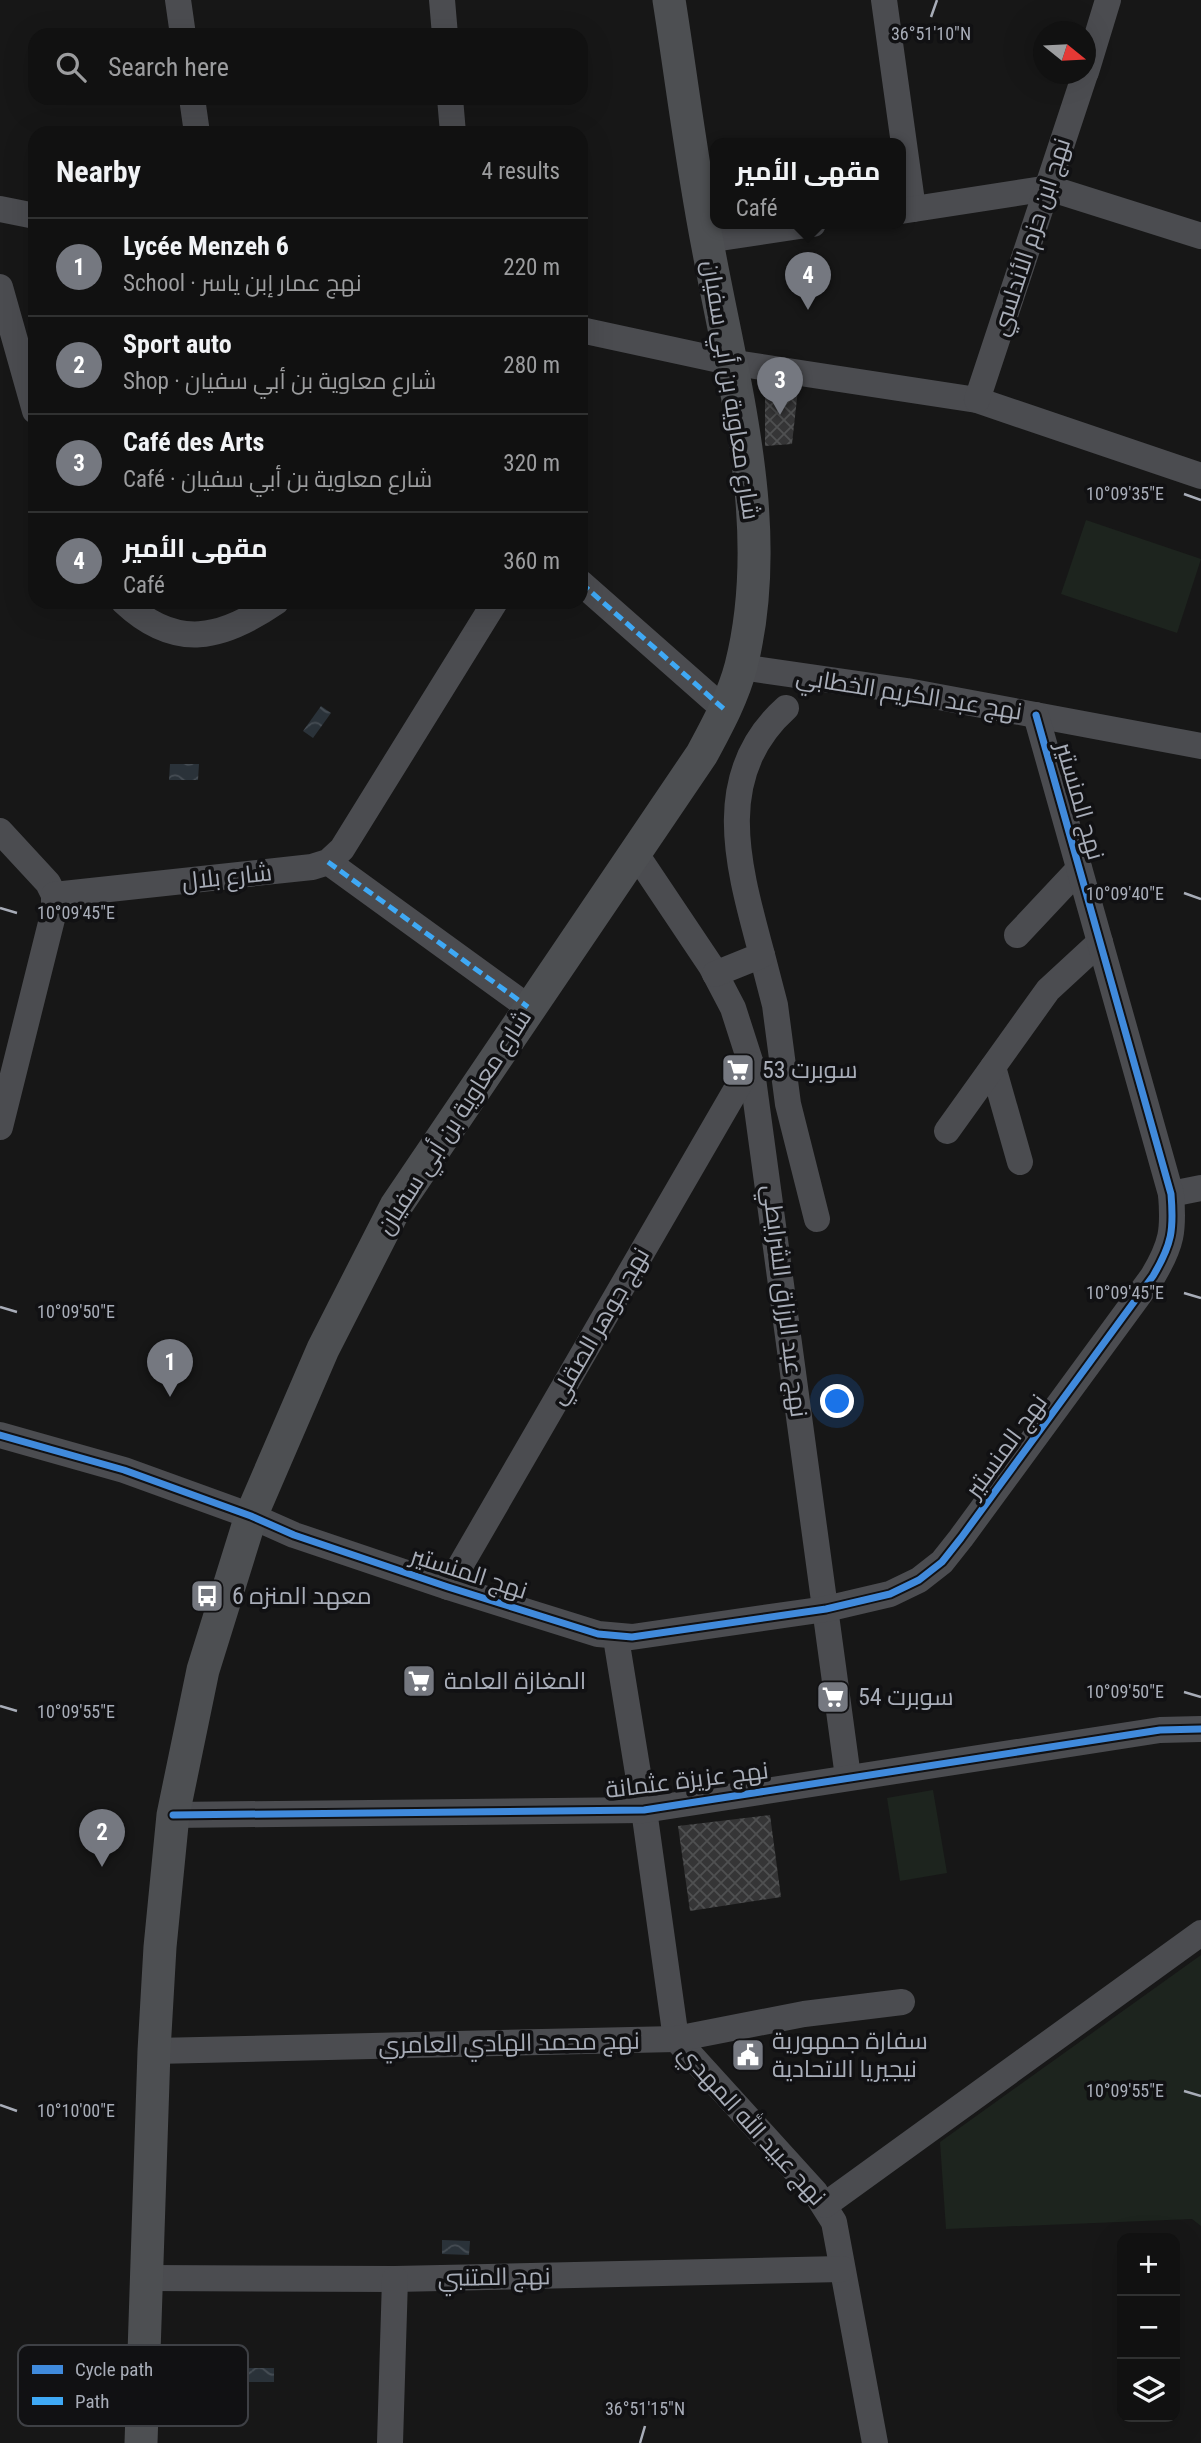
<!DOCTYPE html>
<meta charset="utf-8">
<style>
:root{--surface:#111;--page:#1a1a1a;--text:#f1f3f6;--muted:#9c9d9f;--line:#303131;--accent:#757880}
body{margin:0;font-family:"Roboto Condensed",Cairo,sans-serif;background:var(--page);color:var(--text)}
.controls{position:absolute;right:21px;bottom:21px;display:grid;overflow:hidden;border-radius:14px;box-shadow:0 7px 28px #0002}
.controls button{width:63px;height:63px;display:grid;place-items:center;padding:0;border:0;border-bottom:2px solid var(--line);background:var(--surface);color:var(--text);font:35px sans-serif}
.compass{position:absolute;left:1033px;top:21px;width:63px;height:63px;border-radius:50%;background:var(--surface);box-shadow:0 7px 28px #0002;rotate:108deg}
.you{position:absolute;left:838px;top:1402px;width:24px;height:24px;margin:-18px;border:5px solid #fff;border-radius:50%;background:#1a73e8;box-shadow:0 0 0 10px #1a73e833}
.badge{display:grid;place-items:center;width:46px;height:46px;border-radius:50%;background:var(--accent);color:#fff;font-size:23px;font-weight:700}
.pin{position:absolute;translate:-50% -58px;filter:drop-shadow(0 2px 4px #0008)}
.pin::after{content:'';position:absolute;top:37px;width:24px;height:21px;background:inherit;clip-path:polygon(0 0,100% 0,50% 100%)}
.popup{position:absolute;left:710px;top:138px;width:196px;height:91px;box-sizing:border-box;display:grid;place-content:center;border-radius:14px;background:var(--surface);filter:drop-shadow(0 2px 5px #0005);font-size:23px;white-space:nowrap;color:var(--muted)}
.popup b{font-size:26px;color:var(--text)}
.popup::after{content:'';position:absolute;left:50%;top:100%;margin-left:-14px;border:14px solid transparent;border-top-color:var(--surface)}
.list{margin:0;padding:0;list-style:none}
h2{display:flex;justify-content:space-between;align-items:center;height:91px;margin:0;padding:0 28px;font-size:30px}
h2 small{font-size:23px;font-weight:400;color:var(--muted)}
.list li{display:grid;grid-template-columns:46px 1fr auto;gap:21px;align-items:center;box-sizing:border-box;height:98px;padding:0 28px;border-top:2px solid var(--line)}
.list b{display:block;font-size:26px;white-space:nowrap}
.list p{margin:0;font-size:23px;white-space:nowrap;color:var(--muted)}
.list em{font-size:23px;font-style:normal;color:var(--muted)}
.icon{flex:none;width:38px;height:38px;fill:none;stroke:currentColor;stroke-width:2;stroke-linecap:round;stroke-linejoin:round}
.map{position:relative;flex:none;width:1201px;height:2443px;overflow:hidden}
.search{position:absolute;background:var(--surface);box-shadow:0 7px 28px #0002;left:28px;top:28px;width:560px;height:77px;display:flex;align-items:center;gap:18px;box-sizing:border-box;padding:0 24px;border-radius:21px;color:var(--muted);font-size:26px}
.panel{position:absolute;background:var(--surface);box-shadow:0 7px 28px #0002;left:28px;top:126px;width:560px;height:483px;border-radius:21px}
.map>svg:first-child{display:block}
.green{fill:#1d241e}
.water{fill:url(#water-waves)}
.building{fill:url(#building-cross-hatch)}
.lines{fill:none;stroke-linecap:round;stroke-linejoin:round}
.minor{stroke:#4b4c50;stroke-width:26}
.major{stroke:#4d4f52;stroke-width:33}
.quiet{stroke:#3fa9f5;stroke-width:5;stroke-dasharray:10 5;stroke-linecap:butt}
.cycleway-casing{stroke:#111113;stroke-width:11}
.cycleway{stroke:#408adc;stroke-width:7}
.ticks{fill:none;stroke:#a8adb8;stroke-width:2.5}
.labels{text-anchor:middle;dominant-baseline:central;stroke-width:7;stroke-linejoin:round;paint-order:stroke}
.street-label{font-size:24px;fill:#a8adb8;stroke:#111113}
.poi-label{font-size:24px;fill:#a8adb8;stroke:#111113;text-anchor:start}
.key{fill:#111113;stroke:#3e4045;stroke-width:2}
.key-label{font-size:19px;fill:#a8adb8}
.ticks-label{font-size:18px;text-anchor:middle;fill:#a8adb8;stroke:#111113;stroke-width:7;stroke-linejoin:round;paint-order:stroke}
</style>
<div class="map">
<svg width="1201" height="2443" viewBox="0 0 1201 2443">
<defs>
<pattern id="water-waves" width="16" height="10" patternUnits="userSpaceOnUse" patternTransform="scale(1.75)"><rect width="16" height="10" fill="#2a3239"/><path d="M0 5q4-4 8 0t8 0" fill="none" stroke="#464d54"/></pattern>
<pattern id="building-cross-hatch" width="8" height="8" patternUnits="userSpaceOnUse" patternTransform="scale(1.75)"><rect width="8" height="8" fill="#353536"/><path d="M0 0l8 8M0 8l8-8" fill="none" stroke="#4f5051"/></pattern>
</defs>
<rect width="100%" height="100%" fill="#171717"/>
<!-- green -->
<g class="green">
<path d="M1086 520 1201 559 1177 633 1061 594Z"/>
<path d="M933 1790 947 1873 900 1881 887 1798Z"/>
<path d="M1201 1955V2226L1192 2219 946 2229 940 2142Z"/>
</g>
<!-- water -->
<g class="water">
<path d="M321 706 331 713 313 738 303 731Z"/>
<path d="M170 764H199L198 780H169Z"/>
<path d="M442 2240 470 2241 469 2255 442 2254Z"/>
<rect x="248" y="2368" width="26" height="14"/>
</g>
<!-- building -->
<g class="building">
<path d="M765 384 798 389 792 444 765 446Z"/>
<path d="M770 1815 781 1897 690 1911 678 1826Z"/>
</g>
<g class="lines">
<!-- minor -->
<g class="minor">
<path d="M178 0 183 35"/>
<path d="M442 0 445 35"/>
<path d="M884 0 913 209"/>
<path d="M1086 72 1108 0"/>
<path d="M192 98 197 133"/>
<path d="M450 98 453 133"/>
<path d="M0 209 35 216"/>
<path d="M901 211 1049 188 1201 236"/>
<path d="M707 240 813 224"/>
<path d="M0 287 35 411"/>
<path d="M581 330 729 362 977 400 1201 476"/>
<path d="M977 400 1085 74"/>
<path d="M581 583 725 710"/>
<path d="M124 602C176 651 222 639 276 602"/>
<path d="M741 667 907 691 1201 746"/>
<path d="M0 831 48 883 54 895"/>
<path d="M636 854 711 966 733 1008 751 1064 848 1777"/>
<path d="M328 862 528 1007"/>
<path d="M1017 935 1079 869"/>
<path d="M762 955 775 1005 788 1104 817 1219"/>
<path d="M715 974 762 955C739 869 710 776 786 708"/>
<path d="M993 1067 1020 1162"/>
<path d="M0 1127 54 911V895L312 867 328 862 342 849 495 602"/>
<path d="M947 1131 1048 990 1100 942"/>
<path d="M1171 1194 1201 1188"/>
<path d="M0 1435 124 1470 251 1516 294 1535 448 1587 598 1634 632 1637 826 1609 890 1594 919 1580 942 1562 961 1538 1153 1276C1172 1244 1174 1230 1171 1194L1036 715"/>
<path d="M448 1587 751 1064"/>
<path d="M616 1638 644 1810 676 2039 815 2192 834 2222 875 2443"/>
<path d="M173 1815 644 1810 1160 1730 1201 1729"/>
<path d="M154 2051 676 2039 804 2014 902 2002"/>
<path d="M825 2205 1201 1933"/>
<path d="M146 2278 395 2279 842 2269"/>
<path d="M390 2443 395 2279"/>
</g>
<!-- major -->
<path class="major" d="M141 2443 154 2051 160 1947 173 1815 203 1670 251 1516 323 1349 396 1206 702 754C717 726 733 697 741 666 776 528 733 383 708 247 692 165 682 82 669 0"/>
<!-- quiet -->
<g class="quiet">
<path d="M581 583 725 710"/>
<path d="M328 862 528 1007"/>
</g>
<defs>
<g id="cycleway">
<path d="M0 1435 124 1470 251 1516 294 1535 448 1587 598 1634 632 1637 826 1609 890 1594 919 1580 942 1562 961 1538 1153 1276C1172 1244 1174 1230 1171 1194L1036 715"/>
<path d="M173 1815 644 1810 1160 1730 1201 1729"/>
</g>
</defs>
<!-- cycleway casing -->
<use href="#cycleway" class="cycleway-casing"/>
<!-- cycleway -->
<use href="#cycleway" class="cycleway"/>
</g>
<!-- ticks -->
<path class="ticks" d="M931 17 937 0M1184 494 1201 500M1184 893 1201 899M0 908 17 913M1184 1293 1201 1298M0 1307 17 1312M1184 1692 1201 1697M0 1706 17 1711M1184 2091 1201 2096M0 2105 17 2111M640 2443 645 2426"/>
<!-- icons -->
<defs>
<symbol id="supermarket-square" viewBox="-11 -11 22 22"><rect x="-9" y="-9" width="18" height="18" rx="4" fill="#757880" stroke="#111113"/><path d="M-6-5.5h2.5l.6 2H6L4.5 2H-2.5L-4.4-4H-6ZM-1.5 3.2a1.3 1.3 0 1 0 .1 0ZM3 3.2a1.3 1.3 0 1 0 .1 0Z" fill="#fff"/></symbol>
<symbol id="bus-square" viewBox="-11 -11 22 22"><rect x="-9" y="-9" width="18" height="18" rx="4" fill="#757880" stroke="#111113"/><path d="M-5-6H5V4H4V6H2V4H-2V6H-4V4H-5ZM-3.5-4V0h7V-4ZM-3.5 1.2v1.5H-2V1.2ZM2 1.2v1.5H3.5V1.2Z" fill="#fff"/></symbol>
<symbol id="civic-square" viewBox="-11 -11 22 22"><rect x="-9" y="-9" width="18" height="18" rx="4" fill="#757880" stroke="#111113"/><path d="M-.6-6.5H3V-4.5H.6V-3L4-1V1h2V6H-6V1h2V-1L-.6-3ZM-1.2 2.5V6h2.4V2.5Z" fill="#fff"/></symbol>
</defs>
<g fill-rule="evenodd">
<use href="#supermarket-square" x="719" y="1051" width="38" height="38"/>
<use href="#bus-square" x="188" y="1577" width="38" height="38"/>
<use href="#supermarket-square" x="400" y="1662" width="38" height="38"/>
<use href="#supermarket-square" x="814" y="1678" width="38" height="38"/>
<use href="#civic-square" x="729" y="2036" width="38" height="38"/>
</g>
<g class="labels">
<!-- street labels -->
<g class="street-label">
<text transform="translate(1031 237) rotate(-72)">نهج ابن حزم الأندلسي</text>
<text transform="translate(731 390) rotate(81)">شارع معاوية بن أبي سفيان</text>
<text transform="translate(909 694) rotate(9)">نهج عبد الكريم الخطابي</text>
<text transform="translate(1080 801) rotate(74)">نهج المنستير</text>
<text transform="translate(227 877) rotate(-6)">شارع بلال</text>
<text transform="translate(454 1122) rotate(-57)">شارع معاوية بن أبي سفيان</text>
<text transform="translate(785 1301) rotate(83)">نهج عبد الرزاق الشرايطي</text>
<text transform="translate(599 1326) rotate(-60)">نهج جوهر الصقلي</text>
<text transform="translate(1006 1446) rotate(-54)">نهج المنستير</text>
<text transform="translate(469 1573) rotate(18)">نهج المنستير</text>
<text transform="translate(687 1780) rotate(-7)">نهج عزيزة عثمانة</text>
<text transform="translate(509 2043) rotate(-1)">نهج محمد الهادي العامري</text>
<text transform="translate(752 2125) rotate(48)">نهج عبيد الله المهدي</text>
<text transform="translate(494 2277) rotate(-1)">نهج المتنبي</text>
</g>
<!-- poi labels -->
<g class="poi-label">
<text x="762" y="1070">سوبرت 53</text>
<text x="232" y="1596">معهد المنزه 6</text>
<text x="444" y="1681">المغازة العامة</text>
<text x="858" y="1697">سوبرت 54</text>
<text x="772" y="2041">سفارة جمهورية<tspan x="772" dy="28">نيجيريا الاتحادية</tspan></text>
</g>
</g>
<!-- legend -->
<rect x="18" y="2345" width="230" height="81" rx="10" class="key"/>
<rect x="32" y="2365" width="31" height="9" fill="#408adc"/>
<rect x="32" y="2397" width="31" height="8" fill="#3fa9f5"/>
<g class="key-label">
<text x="75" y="2376">Cycle path</text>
<text x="75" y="2408">Path</text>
</g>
<g class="ticks-label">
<text x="931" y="40">36°51'10"N</text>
<text x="1125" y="500">10°09'35"E</text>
<text x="1125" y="900">10°09'40"E</text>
<text x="76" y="919">10°09'45"E</text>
<text x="1125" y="1299">10°09'45"E</text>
<text x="76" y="1318">10°09'50"E</text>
<text x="1125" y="1698">10°09'50"E</text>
<text x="76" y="1718">10°09'55"E</text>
<text x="1125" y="2097">10°09'55"E</text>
<text x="76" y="2117">10°10'00"E</text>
<text x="645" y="2415">36°51'15"N</text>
</g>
</svg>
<div class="controls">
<button>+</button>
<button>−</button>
<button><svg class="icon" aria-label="layers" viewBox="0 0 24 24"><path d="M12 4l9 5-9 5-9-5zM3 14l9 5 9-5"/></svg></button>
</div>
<svg class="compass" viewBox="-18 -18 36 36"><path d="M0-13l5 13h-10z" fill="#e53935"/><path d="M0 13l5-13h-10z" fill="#9c9d9f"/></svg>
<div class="you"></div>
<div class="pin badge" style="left:170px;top:1397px">1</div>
<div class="pin badge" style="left:102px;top:1867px">2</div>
<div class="pin badge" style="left:780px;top:415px">3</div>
<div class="pin badge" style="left:808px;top:310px">4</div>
<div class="popup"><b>مقهى الأمير</b>Café</div>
<div class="search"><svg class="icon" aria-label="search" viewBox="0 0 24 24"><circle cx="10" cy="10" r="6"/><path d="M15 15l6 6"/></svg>Search here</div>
<section class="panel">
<h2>Nearby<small>4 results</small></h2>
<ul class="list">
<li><span class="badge">1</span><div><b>Lycée Menzeh 6</b><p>School · نهج عمار إبن ياسر</p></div><em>220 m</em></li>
<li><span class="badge">2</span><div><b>Sport auto</b><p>Shop · شارع معاوية بن أبي سفيان</p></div><em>280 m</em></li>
<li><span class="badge">3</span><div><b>Café des Arts</b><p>Café · شارع معاوية بن أبي سفيان</p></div><em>320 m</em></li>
<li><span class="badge">4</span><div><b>مقهى الأمير</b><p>Café</p></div><em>360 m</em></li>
</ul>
</section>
</div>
